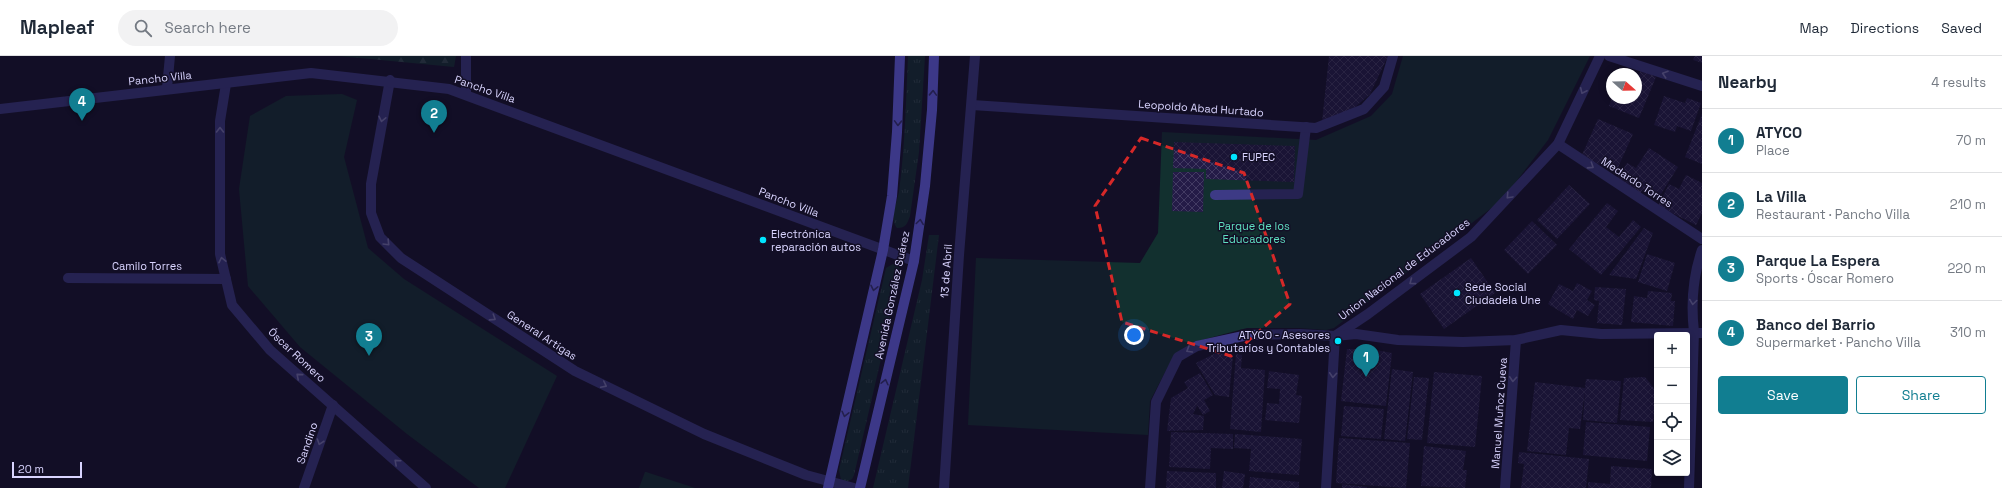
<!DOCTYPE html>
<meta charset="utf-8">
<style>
:root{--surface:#fff;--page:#f2f2f3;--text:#1f2937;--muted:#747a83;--line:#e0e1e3;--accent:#117e91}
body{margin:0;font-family:"Space Grotesk",sans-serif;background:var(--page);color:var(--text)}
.controls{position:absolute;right:12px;bottom:12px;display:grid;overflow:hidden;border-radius:4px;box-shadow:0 2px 6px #0003}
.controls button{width:36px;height:36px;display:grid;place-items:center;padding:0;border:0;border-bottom:1px solid var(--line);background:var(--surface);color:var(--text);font:20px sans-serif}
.compass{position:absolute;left:1606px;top:12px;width:36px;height:36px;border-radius:50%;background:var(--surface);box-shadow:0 2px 6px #0003;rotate:110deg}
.scale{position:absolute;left:12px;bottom:10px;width:70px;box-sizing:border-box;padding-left:4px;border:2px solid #d9d4ff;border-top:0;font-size:11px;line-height:14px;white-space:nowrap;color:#d9d4ff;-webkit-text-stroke:3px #130f26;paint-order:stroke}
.you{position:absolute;left:1134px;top:279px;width:14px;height:14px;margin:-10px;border:3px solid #fff;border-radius:50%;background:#1a73e8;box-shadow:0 0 0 6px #1a73e833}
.badge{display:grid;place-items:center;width:26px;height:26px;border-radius:50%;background:var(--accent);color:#fff;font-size:13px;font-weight:700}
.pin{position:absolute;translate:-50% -33px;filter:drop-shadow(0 1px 2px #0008)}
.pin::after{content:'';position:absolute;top:21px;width:14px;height:12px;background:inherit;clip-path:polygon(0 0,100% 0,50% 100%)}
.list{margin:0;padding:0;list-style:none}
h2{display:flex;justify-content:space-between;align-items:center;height:52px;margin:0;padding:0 16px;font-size:17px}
h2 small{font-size:13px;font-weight:400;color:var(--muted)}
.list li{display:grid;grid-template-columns:26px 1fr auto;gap:12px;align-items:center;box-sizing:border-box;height:64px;padding:0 16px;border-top:1px solid var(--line)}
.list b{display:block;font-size:15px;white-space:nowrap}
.list p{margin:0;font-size:13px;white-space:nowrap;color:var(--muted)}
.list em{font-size:13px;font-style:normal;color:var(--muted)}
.actions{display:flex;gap:8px;padding:12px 16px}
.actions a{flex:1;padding:9px 0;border:1px solid var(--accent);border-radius:4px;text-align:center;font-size:14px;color:var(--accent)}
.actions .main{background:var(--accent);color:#fff}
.icon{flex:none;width:22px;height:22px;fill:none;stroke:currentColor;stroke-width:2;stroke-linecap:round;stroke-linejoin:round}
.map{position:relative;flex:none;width:1702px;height:432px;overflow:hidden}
header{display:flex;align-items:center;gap:24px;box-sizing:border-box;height:56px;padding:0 20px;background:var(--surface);border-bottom:1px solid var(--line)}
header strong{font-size:19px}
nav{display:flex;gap:22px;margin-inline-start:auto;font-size:14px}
.search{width:280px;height:36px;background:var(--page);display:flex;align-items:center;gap:10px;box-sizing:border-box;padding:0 14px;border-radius:22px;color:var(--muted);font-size:15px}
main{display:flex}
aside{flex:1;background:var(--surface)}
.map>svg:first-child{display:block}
.grass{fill:url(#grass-tufts)}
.forest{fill:url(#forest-firs)}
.green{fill:#12302f}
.building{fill:url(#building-cross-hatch)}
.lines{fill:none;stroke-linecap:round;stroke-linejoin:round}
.service{stroke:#3d3a85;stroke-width:10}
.minor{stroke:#3d3a85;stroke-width:10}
.secondary{stroke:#6f6bff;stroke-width:10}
.oneway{stroke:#837fbc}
.oneway2{stroke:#38347d}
.marked{fill:none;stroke:#d62828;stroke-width:3;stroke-dasharray:8 5;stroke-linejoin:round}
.poi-dot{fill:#00e5ff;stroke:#130f26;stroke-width:1.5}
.labels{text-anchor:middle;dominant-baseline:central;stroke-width:3;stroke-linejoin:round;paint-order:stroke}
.street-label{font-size:11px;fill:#d9d4ff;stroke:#130f26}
.poi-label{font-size:11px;fill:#d9d4ff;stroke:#130f26;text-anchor:start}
.park-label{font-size:11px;fill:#5fe0c0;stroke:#130f26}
</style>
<header>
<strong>Mapleaf</strong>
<div class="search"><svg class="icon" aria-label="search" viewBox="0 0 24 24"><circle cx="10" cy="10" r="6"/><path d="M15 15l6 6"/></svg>Search here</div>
<nav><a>Map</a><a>Directions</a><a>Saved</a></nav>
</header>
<main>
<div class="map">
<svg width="1702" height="432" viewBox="0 0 1702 432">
<defs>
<pattern id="grass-tufts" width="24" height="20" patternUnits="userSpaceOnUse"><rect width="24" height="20" fill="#12302f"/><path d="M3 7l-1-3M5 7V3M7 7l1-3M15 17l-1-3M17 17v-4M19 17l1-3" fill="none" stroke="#344d4e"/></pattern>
<pattern id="forest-firs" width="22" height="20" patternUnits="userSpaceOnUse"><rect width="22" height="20" fill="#12302f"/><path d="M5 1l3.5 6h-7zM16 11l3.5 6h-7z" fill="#344d4e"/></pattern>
<pattern id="building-cross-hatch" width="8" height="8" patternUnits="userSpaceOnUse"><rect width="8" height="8" fill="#241b47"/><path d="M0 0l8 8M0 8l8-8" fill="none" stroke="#433b63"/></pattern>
</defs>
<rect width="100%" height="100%" fill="#130f26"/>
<!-- grass -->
<g class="grass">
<path d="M908 0H925L919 96 910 160C907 168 906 172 897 172 889 162 897 147 899 136 905 91 906 45 908 0Z"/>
<path d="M929 179H939L908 432H873L922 224Z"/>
<path d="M893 208 898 209 901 217 854 419 852 423 846 426 841 424 839 414 886 212Z"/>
</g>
<!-- forest -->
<path class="forest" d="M339 0H456L454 11Z"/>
<!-- green -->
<g class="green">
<path d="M1403 0H1590L1548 84 1502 144 1334 272 1326 274 1299 272H1247L1194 286 1174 299 1150 345 1148 379 968 369 976 202 1140 207 1158 177 1162 76 1316 84 1371 60 1392 38Z"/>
<path d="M342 38 357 44 344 101 368 192 404 223 557 320 505 432H479L407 378 300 291 248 230 239 133 250 60 286 40Z"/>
<path d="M645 416H646L695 432H639Z"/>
</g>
<!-- building -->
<g class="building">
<path d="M1329 0H1388L1370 38 1352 54 1322 66Z"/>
<path d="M1695 0H1702V7L1693 4Z"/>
<path d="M1641 14 1656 21 1639 62 1609 50 1612 42H1636V25Z"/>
<path d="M1664 40 1685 47 1687 42 1701 47 1691 75 1677 70 1675 76 1654 69Z"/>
<path d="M1702 58V108L1685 101Z"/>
<path d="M1598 63 1633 78 1616 116 1581 101Z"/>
<path d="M1174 86 1295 90 1294 126 1206 123V113L1173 112Z"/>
<path d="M1649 92 1678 111 1658 143 1643 133 1640 138 1616 123 1627 107 1636 112Z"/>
<path d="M1173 116H1204L1203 156 1172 155Z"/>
<path d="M1686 119 1702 127V157L1696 169 1658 150 1669 128 1679 133Z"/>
<path d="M1569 129 1590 148 1557 183 1537 164Z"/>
<path d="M1607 147 1618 155 1606 171 1619 181 1633 164 1641 171 1601 219 1569 193Z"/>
<path d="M1532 165 1557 189 1528 218 1504 194Z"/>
<path d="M1644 172 1653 177 1636 223 1609 219Z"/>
<path d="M1647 198 1675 207 1667 235 1638 226Z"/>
<path d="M1471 202 1495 237 1444 273 1420 238Z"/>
<path d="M1577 227 1592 235 1587 244 1595 249 1588 260 1577 254 1573 263 1548 248 1559 228 1573 235Z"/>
<path d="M1595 231 1626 233 1622 269 1597 267 1599 245 1594 244Z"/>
<path d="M1648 235 1672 237 1671 245H1675L1673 270 1631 266 1634 240 1647 242Z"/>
<path d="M1347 293H1370L1392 297 1386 350 1341 345Z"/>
<path d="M1216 297 1233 299 1229 341 1215 339 1196 307Z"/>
<path d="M1236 298 1242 299 1241 312 1265 314 1261 376 1230 373Z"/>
<path d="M1392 313 1413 316 1405 385 1384 383Z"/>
<path d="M1269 315 1299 319 1296 339 1302 340 1299 367 1265 364 1267 347 1279 348 1280 333 1267 332Z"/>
<path d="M1434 316 1482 320 1475 391 1427 387Z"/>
<path d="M1200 317 1213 339 1204 344 1210 355 1203 359 1195 346 1197 350 1193 358 1204 360 1203 374 1167 375 1171 342 1188 332 1184 326Z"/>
<path d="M1414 321 1429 322 1422 384 1407 383Z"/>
<path d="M1645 321 1657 336 1653 366 1620 364 1624 322Z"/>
<path d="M1586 323 1621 325 1617 367 1583 364 1585 335 1580 373 1569 372 1566 399 1527 395 1535 326 1585 332Z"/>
<path d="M1344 350 1384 353 1381 383 1341 380Z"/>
<path d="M1586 366 1650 371 1647 405 1583 399Z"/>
<path d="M1171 376 1233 378V393L1211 392 1210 413 1169 411Z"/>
<path d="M1235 378 1302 383 1299 419 1249 415 1251 393 1234 392Z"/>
<path d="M1339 382 1410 387 1406 432 1336 427Z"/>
<path d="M1424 390 1466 395 1463 414H1467L1465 432 1421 430Z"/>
<path d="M1519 396 1589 403 1586 432H1521L1524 408 1518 407Z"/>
<path d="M1611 410 1652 413 1651 432H1588V426L1610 428Z"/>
<path d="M1167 415 1216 417V432H1166Z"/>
<path d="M1224 415 1245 418 1243 432H1222Z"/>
<path d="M1250 421 1299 426V432H1249Z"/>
<path d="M1342 428 1367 431V432H1342Z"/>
</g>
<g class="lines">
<!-- service -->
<g class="service">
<path d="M1215 139 1298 138 1306 71"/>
<path d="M68 222 226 223"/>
</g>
<!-- minor -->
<g class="minor">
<path d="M1609 0 1702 30"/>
<path d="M390 24 371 128V157L380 181 401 202 575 315 704 378 806 419 854 432"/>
<path d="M226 28 220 65V198L232 249 270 294 426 432"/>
<path d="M167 32 170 0"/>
<path d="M466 38V0"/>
<path d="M972 49 1316 72 1364 53 1384 31 1393 0"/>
<path d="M0 53 311 17 449 33 914 205"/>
<path d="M1558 88 1702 183"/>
<path d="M304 432 333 349"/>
<path d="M944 432 959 199 975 0"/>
<path d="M1150 432 1156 346 1178 301 1197 290 1248 279 1300 278 1335 280 1368 258 1471 181 1558 88 1600 0"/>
<path d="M1326 432 1335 280 1356 278 1398 284 1463 286 1516 284 1561 274 1601 278 1702 277"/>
<path d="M1505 432 1516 284"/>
<path d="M1689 432 1694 276C1691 250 1693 220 1702 194"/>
</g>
<!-- secondary -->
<g class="secondary">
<path d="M828 432 883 194 892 140 897 76 900 0"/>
<path d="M860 432 914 205 925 130 932 54 934 0"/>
</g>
</g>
<!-- one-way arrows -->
<defs><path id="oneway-chevron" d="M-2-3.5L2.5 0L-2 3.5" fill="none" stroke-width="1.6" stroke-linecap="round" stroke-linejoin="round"/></defs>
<g class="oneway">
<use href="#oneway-chevron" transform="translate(1665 18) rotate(-162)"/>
<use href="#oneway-chevron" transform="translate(1583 35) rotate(115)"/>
<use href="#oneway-chevron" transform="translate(382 63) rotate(102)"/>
<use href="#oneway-chevron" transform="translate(220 74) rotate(-90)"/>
<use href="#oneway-chevron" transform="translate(1591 110) rotate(33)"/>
<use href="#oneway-chevron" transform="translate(1509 140) rotate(133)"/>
<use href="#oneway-chevron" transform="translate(387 187) rotate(46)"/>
<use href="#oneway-chevron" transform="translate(222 204) rotate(-102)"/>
<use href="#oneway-chevron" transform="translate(1412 226) rotate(143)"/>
<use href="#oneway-chevron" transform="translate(1693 246) rotate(98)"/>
<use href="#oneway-chevron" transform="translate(493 262) rotate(33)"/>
<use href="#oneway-chevron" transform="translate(1189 294) rotate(150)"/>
<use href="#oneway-chevron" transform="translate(1333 319) rotate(94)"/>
<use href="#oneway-chevron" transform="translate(299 320) rotate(-139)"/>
<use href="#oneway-chevron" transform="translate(1513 323) rotate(94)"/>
<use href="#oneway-chevron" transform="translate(604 329) rotate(26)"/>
<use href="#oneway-chevron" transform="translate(320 386) rotate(109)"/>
<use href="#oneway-chevron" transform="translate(397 406) rotate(-138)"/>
</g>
<g class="oneway2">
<use href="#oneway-chevron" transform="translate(933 37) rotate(-88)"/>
<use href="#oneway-chevron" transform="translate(898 67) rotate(92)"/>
<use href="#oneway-chevron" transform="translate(920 166) rotate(-82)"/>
<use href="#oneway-chevron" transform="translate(874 232) rotate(102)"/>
<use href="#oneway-chevron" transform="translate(885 326) rotate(-77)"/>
<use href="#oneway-chevron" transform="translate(845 358) rotate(103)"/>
</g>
<!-- marked area -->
<path d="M0 0H1702V432H0ZM1141 82 1244 117 1290 248 1231 300 1122 266 1095 150Z" fill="#130f26" fill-opacity=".55" fill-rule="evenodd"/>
<path class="marked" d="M1141 82 1244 117 1290 248 1231 300 1122 266 1095 150Z"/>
<!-- markers -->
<g class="poi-dot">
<circle cx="1234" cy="101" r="4"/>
<circle cx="763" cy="184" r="4"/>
<circle cx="1457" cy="237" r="4"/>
<circle cx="1338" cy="285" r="4"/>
</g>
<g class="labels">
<!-- street labels -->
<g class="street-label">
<text transform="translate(160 22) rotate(-6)">Pancho Villa</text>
<text transform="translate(485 33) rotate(19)">Pancho Villa</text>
<text transform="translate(1201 52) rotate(4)">Leopoldo Abad Hurtado</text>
<text transform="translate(1637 126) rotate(33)">Medardo Torres</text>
<text transform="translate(789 146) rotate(21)">Pancho Villa</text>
<text x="147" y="210">Camilo Torres</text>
<text transform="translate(1404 213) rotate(-37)">Union Nacional de Educadores</text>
<text transform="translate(946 215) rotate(-86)">13 de Abril</text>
<text transform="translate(892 239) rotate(-78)">Avenida González Suárez</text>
<text transform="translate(542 279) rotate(33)">General Artigas</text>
<text transform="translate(297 299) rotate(43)">Óscar Romero</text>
<text transform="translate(1499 357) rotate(-86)">Manuel Muñoz Cueva</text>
<text transform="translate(307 387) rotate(-71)">Sandino</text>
</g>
<!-- poi labels -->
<g class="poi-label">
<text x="1242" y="101">FUPEC</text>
<text x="771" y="178">Electrónica<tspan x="771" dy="13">reparación autos</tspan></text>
<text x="1465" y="231">Sede Social<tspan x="1465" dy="13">Ciudadela Une</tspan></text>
<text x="1330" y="279" text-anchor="end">ATYCO - Asesores<tspan x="1330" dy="13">Tributarios y Contables</tspan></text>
</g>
<!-- park labels -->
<g class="park-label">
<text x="1254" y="170">Parque de los<tspan x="1254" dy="13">Educadores</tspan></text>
</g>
</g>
</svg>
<div class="controls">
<button>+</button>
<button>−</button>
<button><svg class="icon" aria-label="locate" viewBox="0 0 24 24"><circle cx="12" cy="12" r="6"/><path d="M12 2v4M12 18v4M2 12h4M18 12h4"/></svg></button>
<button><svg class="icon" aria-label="layers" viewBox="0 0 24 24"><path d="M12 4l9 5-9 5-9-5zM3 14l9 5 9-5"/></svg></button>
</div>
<svg class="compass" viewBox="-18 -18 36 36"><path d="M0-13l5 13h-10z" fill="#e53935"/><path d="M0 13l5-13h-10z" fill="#747a83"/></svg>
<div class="scale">20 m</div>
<div class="you"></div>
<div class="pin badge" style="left:1366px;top:321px">1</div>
<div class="pin badge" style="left:434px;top:77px">2</div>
<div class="pin badge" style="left:369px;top:300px">3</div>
<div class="pin badge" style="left:82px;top:65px">4</div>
</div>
<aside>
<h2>Nearby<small>4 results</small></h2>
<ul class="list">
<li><span class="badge">1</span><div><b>ATYCO</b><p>Place</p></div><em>70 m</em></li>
<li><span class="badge">2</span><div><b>La Villa</b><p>Restaurant · Pancho Villa</p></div><em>210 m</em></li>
<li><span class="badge">3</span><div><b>Parque La Espera</b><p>Sports · Óscar Romero</p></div><em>220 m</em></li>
<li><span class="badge">4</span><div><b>Banco del Barrio</b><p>Supermarket · Pancho Villa</p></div><em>310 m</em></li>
</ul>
<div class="actions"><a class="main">Save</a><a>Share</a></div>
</aside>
</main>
